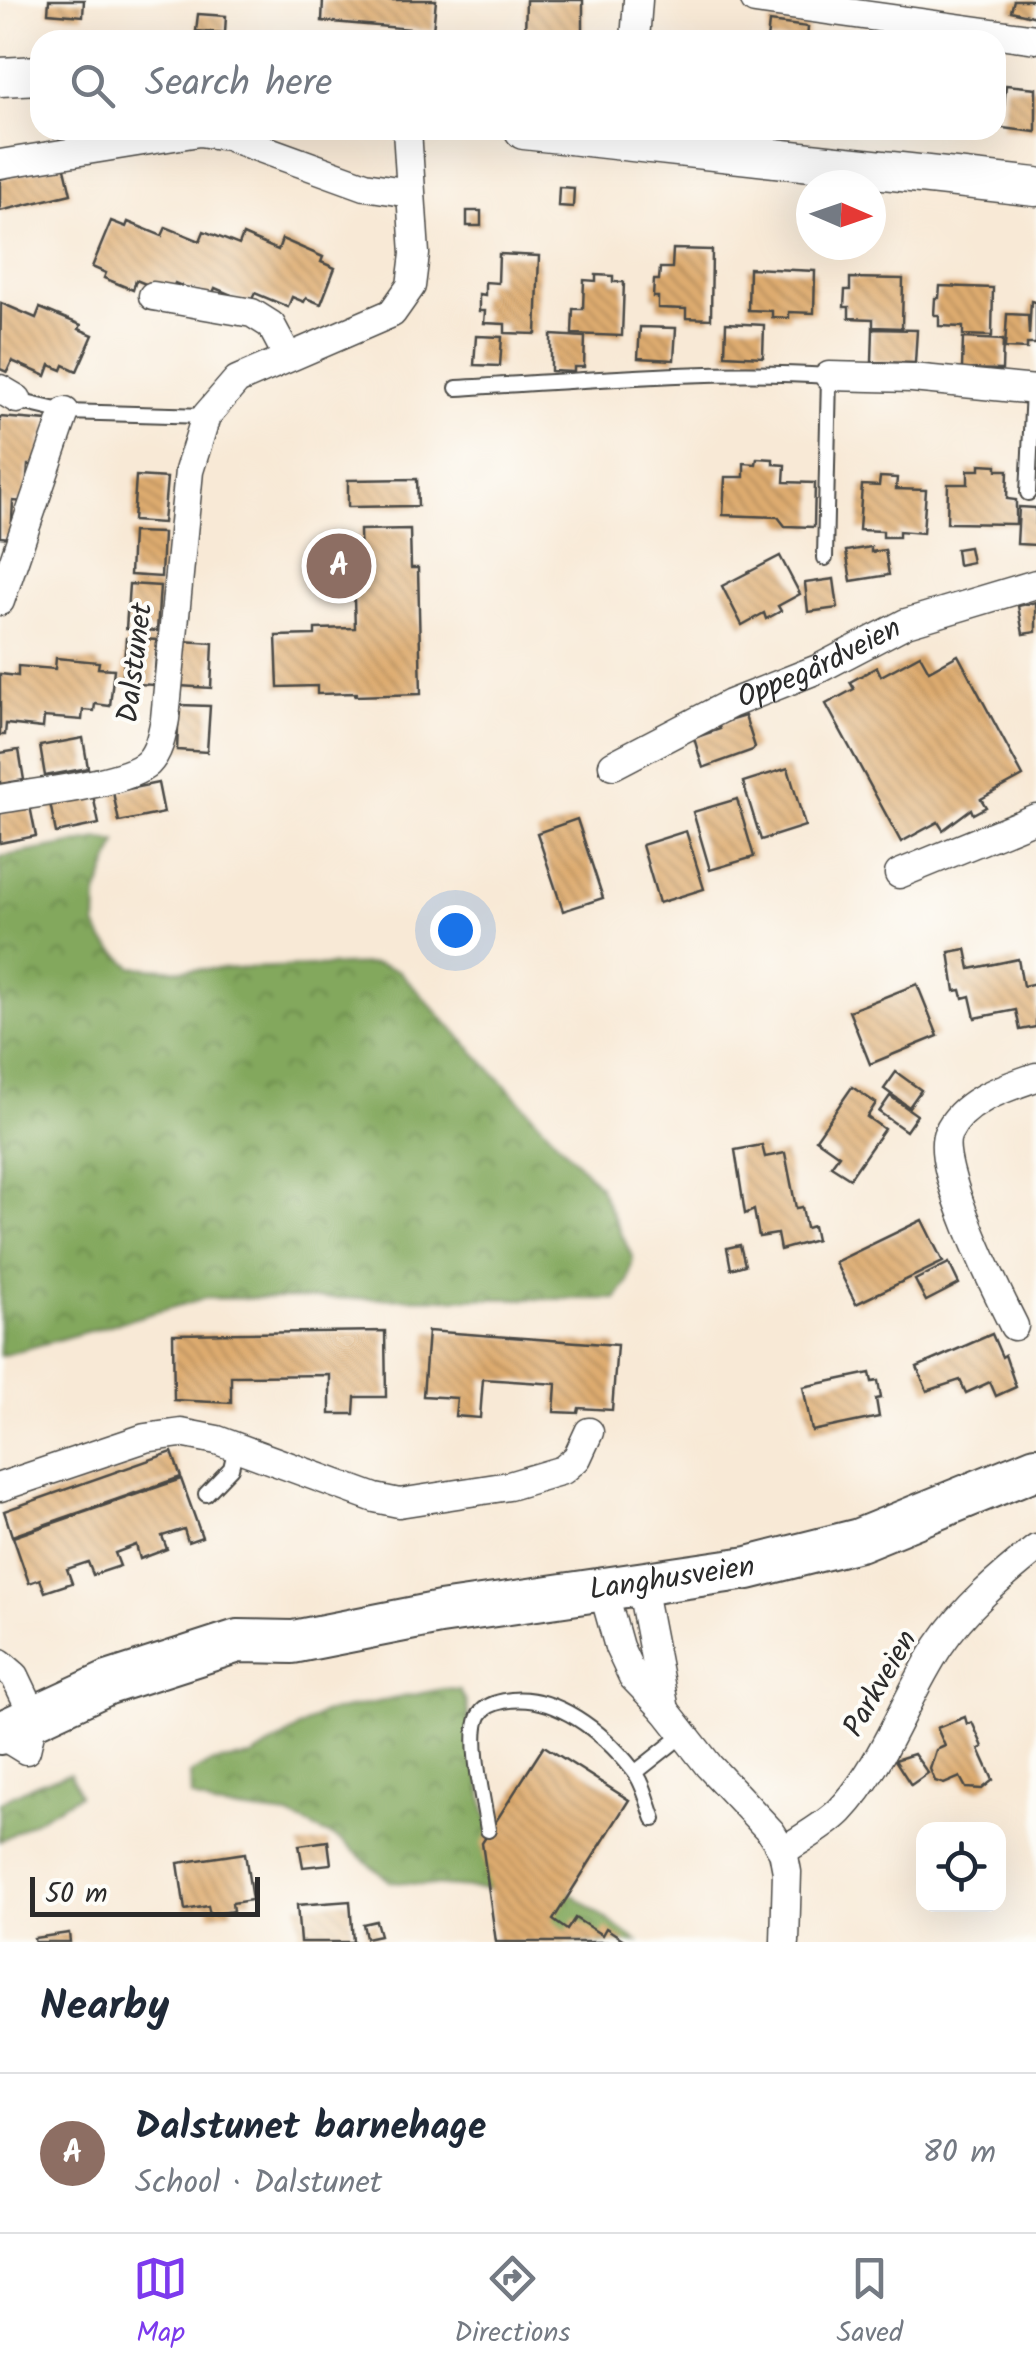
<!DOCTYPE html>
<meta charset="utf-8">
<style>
:root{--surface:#fff;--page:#f2f2f3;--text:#1f2937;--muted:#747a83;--line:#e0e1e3;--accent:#7c3aed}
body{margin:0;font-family:Kalam,sans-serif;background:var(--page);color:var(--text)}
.controls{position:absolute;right:30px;bottom:30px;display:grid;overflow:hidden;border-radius:20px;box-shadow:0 10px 40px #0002}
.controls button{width:90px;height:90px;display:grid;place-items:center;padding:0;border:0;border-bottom:2px solid var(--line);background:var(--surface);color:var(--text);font:50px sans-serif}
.compass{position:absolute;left:796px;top:170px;width:90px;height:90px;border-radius:50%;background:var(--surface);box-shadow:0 10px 40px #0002;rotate:92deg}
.scale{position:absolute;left:30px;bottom:25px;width:230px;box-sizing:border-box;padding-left:10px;border:5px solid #2b2b2b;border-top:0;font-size:28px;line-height:35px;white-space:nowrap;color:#2b2b2b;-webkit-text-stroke:8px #fdfcf7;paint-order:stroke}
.you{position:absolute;left:455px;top:930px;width:35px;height:35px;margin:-25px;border:8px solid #fff;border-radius:50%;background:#1a73e8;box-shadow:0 0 0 15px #1a73e833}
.badge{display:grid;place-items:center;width:65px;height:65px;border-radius:50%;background:var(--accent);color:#fff;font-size:32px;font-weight:700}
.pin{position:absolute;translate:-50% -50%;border:5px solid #fff;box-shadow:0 2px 10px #0006}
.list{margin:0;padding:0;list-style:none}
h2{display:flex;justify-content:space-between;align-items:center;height:130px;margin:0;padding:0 40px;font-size:42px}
h2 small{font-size:32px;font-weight:400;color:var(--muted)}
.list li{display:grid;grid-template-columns:65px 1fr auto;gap:30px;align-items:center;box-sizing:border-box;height:160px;padding:0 40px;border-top:2px solid var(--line)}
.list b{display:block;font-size:38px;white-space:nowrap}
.list p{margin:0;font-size:32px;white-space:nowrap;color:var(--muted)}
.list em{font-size:32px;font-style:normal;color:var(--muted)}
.icon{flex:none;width:55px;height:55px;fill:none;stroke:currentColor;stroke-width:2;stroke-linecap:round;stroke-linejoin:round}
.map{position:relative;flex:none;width:1036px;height:1942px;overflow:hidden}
.search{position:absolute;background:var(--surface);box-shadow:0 10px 40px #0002;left:30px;right:30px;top:30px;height:110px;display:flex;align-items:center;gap:25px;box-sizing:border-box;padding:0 35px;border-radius:30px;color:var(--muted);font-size:38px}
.sheet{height:290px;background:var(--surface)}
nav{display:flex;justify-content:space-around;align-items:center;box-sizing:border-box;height:140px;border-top:2px solid var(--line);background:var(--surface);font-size:28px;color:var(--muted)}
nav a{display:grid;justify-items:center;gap:5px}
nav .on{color:var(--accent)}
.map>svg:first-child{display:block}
.forest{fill:url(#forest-crowns);stroke:#576a44;stroke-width:2.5}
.building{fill:url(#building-back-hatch)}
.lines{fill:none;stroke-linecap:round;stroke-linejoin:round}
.lane-casing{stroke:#4a4845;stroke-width:18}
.street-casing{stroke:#4a4845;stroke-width:31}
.secondary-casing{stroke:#4a4845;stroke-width:41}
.primary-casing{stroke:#4a4845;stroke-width:46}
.lane{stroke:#fff;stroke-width:14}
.street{stroke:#fff;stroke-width:28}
.secondary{stroke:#fff;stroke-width:38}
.primary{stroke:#fff;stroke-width:42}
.labels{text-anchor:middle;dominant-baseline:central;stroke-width:8;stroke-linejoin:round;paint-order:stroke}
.street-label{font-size:30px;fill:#2b2b2b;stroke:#fdfcf7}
</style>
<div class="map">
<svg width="1036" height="1942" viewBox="0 0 1036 1942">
<defs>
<pattern id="forest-crowns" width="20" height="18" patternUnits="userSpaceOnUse" patternTransform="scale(2.5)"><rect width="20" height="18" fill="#83a85d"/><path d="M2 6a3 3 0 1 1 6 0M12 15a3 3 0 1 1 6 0" fill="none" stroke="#6b894d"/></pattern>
<pattern id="building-back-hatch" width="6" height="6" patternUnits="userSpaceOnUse" patternTransform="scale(2.5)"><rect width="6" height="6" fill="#deac70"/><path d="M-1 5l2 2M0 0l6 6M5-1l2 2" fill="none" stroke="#b48c5c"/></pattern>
</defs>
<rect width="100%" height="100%" fill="#fdfcf7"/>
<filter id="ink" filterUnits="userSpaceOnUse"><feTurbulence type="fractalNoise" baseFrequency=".01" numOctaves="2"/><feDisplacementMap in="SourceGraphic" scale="20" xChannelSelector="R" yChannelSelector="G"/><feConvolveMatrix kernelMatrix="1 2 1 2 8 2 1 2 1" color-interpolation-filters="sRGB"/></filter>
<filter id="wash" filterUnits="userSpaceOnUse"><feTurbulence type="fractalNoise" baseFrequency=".0048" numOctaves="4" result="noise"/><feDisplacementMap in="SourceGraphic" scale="40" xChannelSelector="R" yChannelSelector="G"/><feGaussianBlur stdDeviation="2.25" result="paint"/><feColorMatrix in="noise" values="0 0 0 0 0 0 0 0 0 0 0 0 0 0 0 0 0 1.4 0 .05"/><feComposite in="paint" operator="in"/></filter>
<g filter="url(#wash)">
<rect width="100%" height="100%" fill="#f8e9d6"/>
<!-- forest -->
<g class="forest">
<path d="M99 839 117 842 97 895 96 925 103 941 132 967 180 970 377 964 398 970 599 1186 633 1259 627 1284 616 1299 206 1298 0 1356V857Z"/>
<path d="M443 1689 460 1690 466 1702 485 1810 492 1829 569 1892 638 1942H559L511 1891 391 1882 342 1841 289 1816 214 1807 191 1797 190 1774 213 1762 252 1757 323 1713Z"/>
<path d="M70 1773 79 1795 0 1841V1802L36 1784Z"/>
</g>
<g id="blocks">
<!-- building -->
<g class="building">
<path d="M49 0H84L83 16 48 13Z"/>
<path d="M323 0H436L433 31 322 21Z"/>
<path d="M526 0H583V36H525Z"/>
<path d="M1014 0H1036V17L1011 11Z"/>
<path d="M198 14 226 16 225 33 196 31Z"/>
<path d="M769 22 808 27 807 40H767Z"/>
<path d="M1006 85 1036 88V132L1002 128Z"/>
<path d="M64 164 71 194 0 211V179Z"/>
<path d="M559 187 574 188 573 207 558 206Z"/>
<rect x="467" y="211" width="14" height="15"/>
<path d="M111 221 126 227 128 222 162 236 166 227 200 241 204 231 239 245 243 235 278 250 282 239 323 257 321 262 335 268 321 304 306 298 304 302 292 297 288 307 255 293 250 303 215 288 211 298 175 283 170 294 136 280 133 290 104 278 106 273 92 267Z"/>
<path d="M673 249 712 250 711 319 686 318V309L658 308V297H653L654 280H659L660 268H672Z"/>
<path d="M499 254 539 256 536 334 505 333V324L484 323 485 311H479V294L485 295V282L498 283Z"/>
<path d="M749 268 815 271 814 313 789 312V318L772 317V311L748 310Z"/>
<path d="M596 275 613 276V282H624L622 336 572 334 573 309H583L584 280 596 281Z"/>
<path d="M850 278 903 279 902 328 873 327V319L849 318V307H844L845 290H850Z"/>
<path d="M940 286 993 288 992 336 963 335V327L939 326V315H934L935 298H939Z"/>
<path d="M1031 301 1036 302V344H1027V349L1005 348 1007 314 1028 315 1029 335Z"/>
<path d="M1 303 36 318 40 308 81 325 79 329 93 335 77 371 64 365 62 370 50 365 46 376 12 361 7 372 0 369Z"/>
<path d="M726 323 764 325 763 357 725 355Z"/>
<path d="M640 327 676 328 674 360 638 358Z"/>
<path d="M873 329 917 330 915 363 872 362Z"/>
<path d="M551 335 585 337 584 367H574V372L551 371Z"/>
<path d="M476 336 502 337 500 366 474 365Z"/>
<path d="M963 338 1003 340 1002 370 962 369Z"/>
<path d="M0 417 47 421 45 438H41L39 465H28L25 502 13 501 11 538 0 537Z"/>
<path d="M757 458 773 459V464L785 465 784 482 815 483 814 527 785 526 778 517 723 515 725 477H744V463L756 464Z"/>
<path d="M980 464 997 465V470H1008L1007 499 1016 500V524L947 523 948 484H968V470H980Z"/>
<path d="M136 476 167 478 163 523 133 521Z"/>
<path d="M880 477 897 478 896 489 926 490 923 533 899 531V537H883V531L859 530 862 485 879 486Z"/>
<path d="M417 479 418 506 348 507V480Z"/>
<path d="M1019 507 1036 508V545L1017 544Z"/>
<path d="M410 529 411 568H418L421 694 355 696 356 693 317 694V686L278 687 276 636 315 635V629L355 628 353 570H361L360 530Z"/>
<path d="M132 532 163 533 161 577 130 575Z"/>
<path d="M871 547V552L885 550 889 575 851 581 846 551Z"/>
<path d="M969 547 972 562 958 565 956 549Z"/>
<path d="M780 556 800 594 778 606 781 611 766 619 764 613 742 625 722 586Z"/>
<path d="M834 579 838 608 808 612 805 583Z"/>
<path d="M129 584 160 586 157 631 126 629Z"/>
<path d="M1036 602V632L1023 634 1018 606Z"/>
<path d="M126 638 157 640 154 685 122 683Z"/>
<path d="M182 641 213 643 211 688 180 686Z"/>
<path d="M920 655 929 671 958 655 1023 776 981 799 986 807 973 814 971 809 943 830 938 822 901 842 826 704 854 689 850 682 877 667 881 676Z"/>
<path d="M56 658 99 662 98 668 114 669 110 706 95 704 94 711 83 710 82 720 44 717 43 728 6 724 5 735H0V674L18 676V666L55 669Z"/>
<path d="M179 705 210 706 207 752 177 750Z"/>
<path d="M745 716 755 747 753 750 703 768 694 738 720 729 718 724Z"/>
<path d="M83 738 88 768 45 776 40 746Z"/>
<path d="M19 750 24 780 0 784V753Z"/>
<path d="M788 768 805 826 761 840 743 782Z"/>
<path d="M158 783 164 813 119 822 113 792Z"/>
<path d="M93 795 99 824 56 833 50 803Z"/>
<path d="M737 799 754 857 710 870 693 812Z"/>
<path d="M30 806 36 836 0 843V812Z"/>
<path d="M577 819 603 898 563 911 537 833Z"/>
<path d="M686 831 704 889 659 903 642 845Z"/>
<path d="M966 949 970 969 1018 959 1023 986 1036 983V1027L1020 1030 1016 1010 975 1018 970 996 963 998 961 990 955 991 949 952Z"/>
<path d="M917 984 938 1036 870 1064 849 1011Z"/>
<path d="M896 1072 921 1090 909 1107 884 1089Z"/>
<path d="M852 1087 876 1103 867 1117 884 1129 850 1178 831 1166 839 1155 816 1139Z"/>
<path d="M890 1096 917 1115 906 1131 879 1112Z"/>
<path d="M762 1145 765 1157 785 1153 796 1208 802 1207 806 1228 813 1226 816 1240 780 1250 777 1234 759 1237 754 1210 745 1214 735 1150Z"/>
<path d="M922 1220 943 1262 856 1304 835 1262Z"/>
<path d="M740 1245 745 1265 731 1269 727 1248Z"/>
<path d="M949 1263 959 1284 926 1301 915 1280Z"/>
<path d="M385 1331 386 1397H355L354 1414H330V1375L231 1376V1403L174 1400 173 1334Z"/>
<path d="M428 1331 617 1345 612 1410 579 1408 578 1413 554 1412 556 1384 483 1379 480 1418 455 1416 457 1398 423 1396Z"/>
<path d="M992 1334 1002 1357 1005 1355 1016 1387 996 1396 990 1382 966 1393 960 1380 927 1391 917 1367Z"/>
<path d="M870 1373 872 1382 878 1381 881 1398 876 1399 879 1417 812 1431 803 1387Z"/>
<path d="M172 1452 181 1477 12 1536 4 1511Z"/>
<path d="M181 1479 202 1537 188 1542 184 1529 162 1536 167 1549 140 1559 136 1545 115 1553 120 1566 93 1575 88 1562 67 1569 72 1583 45 1592 40 1579 29 1583 13 1537Z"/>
<path d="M965 1717 967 1724 972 1722 983 1747 979 1749 993 1780 982 1789 966 1788 960 1777 944 1784 935 1781 930 1769 936 1750 945 1746 937 1728Z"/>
<path d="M544 1746 629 1800 553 1920 567 1930 575 1918 602 1935 606 1928 627 1942H496L482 1843Z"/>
<path d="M914 1754 928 1773 911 1785 895 1760Z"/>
<path d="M328 1841 331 1864 303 1867 299 1845Z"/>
<path d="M245 1853 252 1900 232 1903 233 1911 210 1915 208 1906 185 1910 178 1863Z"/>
<path d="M350 1901 353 1942H300L297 1905Z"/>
<path d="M376 1921 380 1935 366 1938 363 1924Z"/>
<path d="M69 1933 70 1942H35L34 1938Z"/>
</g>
</g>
</g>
<g filter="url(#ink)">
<use href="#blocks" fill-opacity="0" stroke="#4a4845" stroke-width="2.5"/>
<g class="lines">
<defs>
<g id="lane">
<path d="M457 388C580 381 706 368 829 376L825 558"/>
<path d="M13 400 65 412 206 416"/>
<path d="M1028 493 1033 390"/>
<path d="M206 1494 231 1468 236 1447"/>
<path d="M636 1772 684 1734"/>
<path d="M488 1830C484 1803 468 1739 479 1716 483 1707 494 1703 504 1701 554 1691 604 1733 633 1770 644 1782 648 1804 654 1819"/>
</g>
<g id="street">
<path d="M755 0 1036 39"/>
<path d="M635 40 638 0"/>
<path d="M0 164 199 132 227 136 365 186 410 193"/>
<path d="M153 296 252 313 271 325 288 357"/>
<path d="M829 376 912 378 1036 390"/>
<path d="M0 389 17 399"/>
<path d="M0 601 65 412"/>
<path id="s1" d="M613 765 730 704 818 669 906 623 1036 584"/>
<path d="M0 799C33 793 126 784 148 763 159 752 162 734 165 719L189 471 206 416 237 380 392 313 411 286 415 254 407 130"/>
<path d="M899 874 1036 818"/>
<path d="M1014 1326C997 1292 933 1164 948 1133 963 1100 1005 1088 1036 1077"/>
<path d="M0 1487 145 1438 181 1433 217 1440 375 1498 399 1503 509 1486 563 1470 577 1458 589 1432"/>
<path d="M641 1585 665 1710"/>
<path d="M603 1590 619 1647 633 1677 665 1710 709 1766 771 1832 783 1851 787 1872 785 1942"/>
<path d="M0 1663 15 1676 34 1716 26 1750 0 1734"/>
<path d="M783 1851C802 1838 824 1827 840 1811 884 1765 904 1699 939 1646 965 1607 999 1579 1036 1549"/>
</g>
<g id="secondary">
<path d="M0 77 40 75"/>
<path d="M524 130 1036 187"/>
</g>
<g id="primary">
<path id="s2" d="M0 1733 108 1683 238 1641 293 1642 440 1613 748 1568 859 1540 1036 1468"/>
</g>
</defs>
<!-- lane casing -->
<use href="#lane" class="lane-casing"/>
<!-- street casing -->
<use href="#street" class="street-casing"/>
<!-- secondary casing -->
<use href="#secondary" class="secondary-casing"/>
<!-- primary casing -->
<use href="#primary" class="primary-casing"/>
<!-- lane -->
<use href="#lane" class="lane"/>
<!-- street -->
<use href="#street" class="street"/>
<!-- secondary -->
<use href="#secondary" class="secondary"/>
<!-- primary -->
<use href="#primary" class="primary"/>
</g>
</g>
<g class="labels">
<!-- street labels -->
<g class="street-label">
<text transform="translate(136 663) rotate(-83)">Dalstunet</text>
<text stroke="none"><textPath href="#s1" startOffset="230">Oppegårdveien</textPath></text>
<text stroke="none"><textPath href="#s2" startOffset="695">Langhusveien</textPath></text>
<text transform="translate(881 1684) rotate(-60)">Parkveien</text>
</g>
</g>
</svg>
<div class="controls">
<button><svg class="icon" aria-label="locate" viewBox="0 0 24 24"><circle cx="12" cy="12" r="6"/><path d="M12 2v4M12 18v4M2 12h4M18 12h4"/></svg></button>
</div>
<svg class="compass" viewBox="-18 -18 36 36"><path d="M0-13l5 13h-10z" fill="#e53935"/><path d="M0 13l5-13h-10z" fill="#747a83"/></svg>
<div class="scale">50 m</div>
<div class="you"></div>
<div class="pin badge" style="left:339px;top:566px;background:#8d6e63">A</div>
<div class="search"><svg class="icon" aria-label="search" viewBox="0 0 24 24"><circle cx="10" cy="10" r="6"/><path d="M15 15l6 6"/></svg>Search here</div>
</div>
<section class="sheet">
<h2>Nearby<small></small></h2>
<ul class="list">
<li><span class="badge" style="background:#8d6e63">A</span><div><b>Dalstunet barnehage</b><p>School · Dalstunet</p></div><em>80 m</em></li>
</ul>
</section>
<nav>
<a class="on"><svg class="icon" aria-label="map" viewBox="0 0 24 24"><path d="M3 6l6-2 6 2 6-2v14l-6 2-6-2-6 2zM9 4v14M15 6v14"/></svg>Map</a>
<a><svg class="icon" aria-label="directions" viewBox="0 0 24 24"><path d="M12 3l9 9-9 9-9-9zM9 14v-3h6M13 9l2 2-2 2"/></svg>Directions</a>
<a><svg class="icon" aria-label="saved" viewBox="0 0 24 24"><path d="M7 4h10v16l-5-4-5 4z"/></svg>Saved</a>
</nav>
